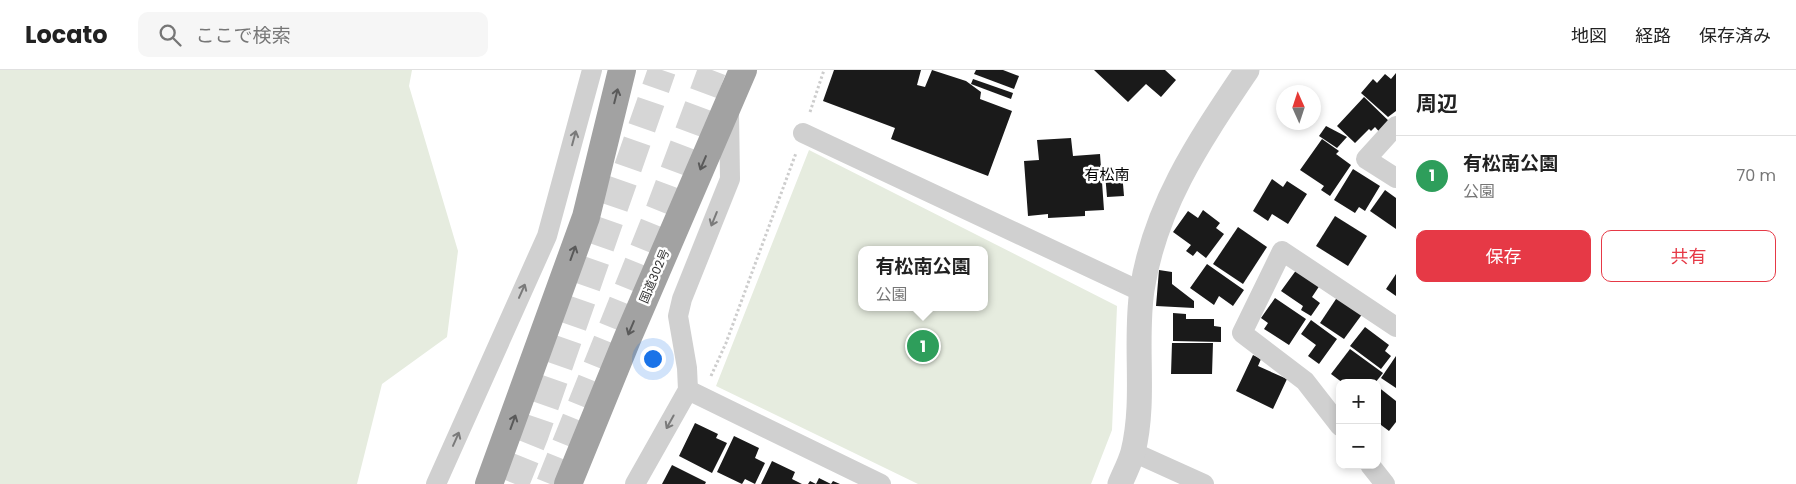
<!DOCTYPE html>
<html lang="ja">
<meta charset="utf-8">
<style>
:root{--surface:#fff;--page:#f6f6f6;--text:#222;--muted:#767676;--line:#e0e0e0;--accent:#e63946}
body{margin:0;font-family:Poppins,"Noto Sans JP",sans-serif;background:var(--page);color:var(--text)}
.controls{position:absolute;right:15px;bottom:15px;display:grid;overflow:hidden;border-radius:10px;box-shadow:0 2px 8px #0003}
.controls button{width:45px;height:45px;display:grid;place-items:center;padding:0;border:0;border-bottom:1px solid var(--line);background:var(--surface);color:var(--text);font:25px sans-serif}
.compass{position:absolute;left:1276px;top:15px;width:45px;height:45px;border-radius:50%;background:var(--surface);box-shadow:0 2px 8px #0003;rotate:357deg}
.you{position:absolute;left:652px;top:288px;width:18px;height:18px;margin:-12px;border:4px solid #fff;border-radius:50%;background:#1a73e8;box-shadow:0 0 0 8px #1a73e833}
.badge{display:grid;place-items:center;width:32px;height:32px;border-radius:50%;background:var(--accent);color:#fff;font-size:16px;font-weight:700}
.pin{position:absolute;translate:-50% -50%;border:2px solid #fff;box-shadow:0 1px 5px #0006}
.popup{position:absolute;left:858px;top:176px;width:130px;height:65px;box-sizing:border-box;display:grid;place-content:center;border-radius:10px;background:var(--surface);filter:drop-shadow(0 1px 4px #0005);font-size:16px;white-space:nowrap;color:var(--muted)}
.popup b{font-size:19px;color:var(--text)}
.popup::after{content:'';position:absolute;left:50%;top:100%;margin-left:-10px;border:10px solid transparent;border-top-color:var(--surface)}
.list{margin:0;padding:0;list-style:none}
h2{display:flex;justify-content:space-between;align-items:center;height:65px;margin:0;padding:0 20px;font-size:21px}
h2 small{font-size:16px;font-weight:400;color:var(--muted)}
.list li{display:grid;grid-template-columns:32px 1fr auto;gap:15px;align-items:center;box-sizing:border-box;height:80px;padding:0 20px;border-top:1px solid var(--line)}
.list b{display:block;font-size:19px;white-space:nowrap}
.list p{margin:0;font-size:16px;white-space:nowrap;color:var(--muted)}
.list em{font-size:16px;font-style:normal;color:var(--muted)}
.actions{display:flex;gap:10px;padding:15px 20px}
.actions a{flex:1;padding:11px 0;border:1px solid var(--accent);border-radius:10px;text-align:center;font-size:18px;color:var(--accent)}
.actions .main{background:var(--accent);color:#fff}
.icon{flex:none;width:28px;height:28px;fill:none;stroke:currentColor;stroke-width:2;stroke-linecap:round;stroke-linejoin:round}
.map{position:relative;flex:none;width:1396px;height:414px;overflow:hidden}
header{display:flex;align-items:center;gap:30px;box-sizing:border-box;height:70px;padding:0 25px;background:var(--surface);border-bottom:1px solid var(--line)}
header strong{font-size:24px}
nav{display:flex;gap:28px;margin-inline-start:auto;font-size:18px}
.search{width:350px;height:45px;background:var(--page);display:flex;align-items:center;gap:12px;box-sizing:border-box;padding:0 18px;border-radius:10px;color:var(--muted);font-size:19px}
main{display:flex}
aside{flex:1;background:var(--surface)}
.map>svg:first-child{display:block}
.green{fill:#e6ecdf;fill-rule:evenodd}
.building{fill:#1a1a1a}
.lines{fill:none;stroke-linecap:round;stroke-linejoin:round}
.motorway-tunnel{stroke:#d6d6d6;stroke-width:28;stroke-dasharray:28 14;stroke-linecap:butt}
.path{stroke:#cdcdcd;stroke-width:3;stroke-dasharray:2.5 2.5;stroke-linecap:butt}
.minor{stroke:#d0d0d0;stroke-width:20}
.tertiary{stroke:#d0d0d0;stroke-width:25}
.trunk{stroke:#a2a2a2;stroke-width:28}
.oneway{stroke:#5a5a5a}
.oneway2{stroke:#7a7a7a}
.labels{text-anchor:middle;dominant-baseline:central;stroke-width:5;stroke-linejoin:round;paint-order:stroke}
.street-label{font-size:12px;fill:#333;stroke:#fff}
.quarter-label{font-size:15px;fill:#000;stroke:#fff}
</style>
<header>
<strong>Locato</strong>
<div class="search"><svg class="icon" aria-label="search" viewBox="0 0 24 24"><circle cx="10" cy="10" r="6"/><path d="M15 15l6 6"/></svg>ここで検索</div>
<nav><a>地図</a><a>経路</a><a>保存済み</a></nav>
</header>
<main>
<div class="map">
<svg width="1396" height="414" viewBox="0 0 1396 414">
<rect width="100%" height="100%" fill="#fff"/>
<!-- green -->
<g class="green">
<path d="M0 0H412L409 16 458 181 447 267 382 314 357 414H0Z"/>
<path d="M809 80 1117 236 1112 360 1091 414H918L716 316ZM862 180H984V237H862Z"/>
</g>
<!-- building -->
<g class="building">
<path d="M834 0H921L917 15 925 17 932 0 966 11 981 22 980 29 1012 41 988 106 891 69 895 58 823 31Z"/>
<path d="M976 0H1003L1019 6 1014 19 974 4Z"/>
<path d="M1094 0H1165L1176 10 1161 27 1146 14 1128 32Z"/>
<path d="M1396 3V41L1388 47 1361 23 1373 9 1377 13 1385 4 1391 9Z"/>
<path d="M973 9 1013 23 1011 29 971 14Z"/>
<path d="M1364 27 1392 54 1382 65 1375 57 1371 61 1369 59 1355 73 1337 56Z"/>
<path d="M1326 56 1347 67 1337 78 1319 66Z"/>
<path d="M1071 68 1073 86 1100 84 1104 140 1085 141V146L1048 148V144L1028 146 1024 91 1039 90 1037 70Z"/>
<path d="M1322 69 1339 81 1336 84 1351 95 1330 126 1321 120 1324 116 1300 100Z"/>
<path d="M1353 99 1380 116 1365 141 1359 137 1355 143 1334 130Z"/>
<path d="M1122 102 1124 126 1107 127 1105 103Z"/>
<path d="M1272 109 1283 117 1287 111 1307 124 1288 154 1272 144 1268 151 1253 141Z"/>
<path d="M1385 120 1396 128V159L1370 141Z"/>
<path d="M1203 140 1220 153 1216 158 1224 164 1206 188 1197 181 1193 186 1186 181 1191 175 1173 162 1188 141 1198 148Z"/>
<path d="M1335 146 1367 166 1348 196 1316 176Z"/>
<path d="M1238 157 1267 177 1243 214 1213 194Z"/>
<path d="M1207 194 1244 220 1233 236 1219 226 1214 235 1190 218Z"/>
<path d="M1297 199 1320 215 1312 227 1320 233 1311 246 1301 240 1303 236 1281 221Z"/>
<path d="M1159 200 1172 202V214L1194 231V238L1156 236Z"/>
<path d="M1396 204V226L1386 219Z"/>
<path d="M1338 226 1363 243 1344 269 1320 253Z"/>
<path d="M1275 228 1306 249 1289 275 1264 259 1268 253 1261 248Z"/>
<path d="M1173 243 1186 244V249H1214V256L1221 257V272L1173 271Z"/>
<path d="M1311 250 1337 269 1319 294 1308 286 1316 275 1301 264Z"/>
<path d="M1365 257 1389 275 1385 281 1391 286 1381 299 1350 276Z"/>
<path d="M1172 273H1213L1212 304H1171Z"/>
<path d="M1350 279 1383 303 1375 313H1343L1331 304Z"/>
<path d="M1253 285 1261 289 1258 296 1287 309 1273 339 1236 321Z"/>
<path d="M1396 286V318L1381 308Z"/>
<path d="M1377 316 1396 331V352L1389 361 1377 352Z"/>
<path d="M695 353 718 364 716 368 727 373 712 403 679 386Z"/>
<path d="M734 366 759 378 755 388 765 393 755 414 745 409 742 414 717 402Z"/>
<path d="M772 391 795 402 792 409 802 414H761Z"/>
<path d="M672 395 706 412 705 414H662Z"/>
<path d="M819 408 831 414 833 411 840 414H808L810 411 816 414Z"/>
</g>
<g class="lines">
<!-- motorway-tunnel -->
<g class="motorway-tunnel">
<path d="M515 414 535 364 662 0"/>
<path d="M550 414 660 139 712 0"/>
</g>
<!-- path -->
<g class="path">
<path d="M810 42 824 0"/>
<path d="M711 306 726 273 796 83"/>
</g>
<!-- minor -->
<g class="minor">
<path d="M1396 56 1366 89 1396 108"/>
<path d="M803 63 1142 222"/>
<path d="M688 320 881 414"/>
<path d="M1340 356 1305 311 1242 263 1282 181 1396 257"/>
<path d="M1133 382 1204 414"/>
<path d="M1370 395 1385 414"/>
<path d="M436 414 547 166 592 0"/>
<path d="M635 414 688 320 687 298 678 246 682 229 730 109 729 41"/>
</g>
<!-- tertiary -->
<path class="tertiary" d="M1120 414C1124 404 1130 393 1133 382 1146 329 1134 273 1142 220 1155 135 1200 70 1247 0"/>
<!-- trunk -->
<g class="trunk">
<path d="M489 414 586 147 622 0"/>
<path d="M568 414 628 267 743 0"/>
</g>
</g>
<!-- one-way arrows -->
<defs><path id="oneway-shaft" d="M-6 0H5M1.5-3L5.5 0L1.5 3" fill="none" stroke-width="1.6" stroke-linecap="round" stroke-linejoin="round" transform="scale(1.25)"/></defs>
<g class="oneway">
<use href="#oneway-shaft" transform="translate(616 26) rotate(-76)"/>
<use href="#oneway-shaft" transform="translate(703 93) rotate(113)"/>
<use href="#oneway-shaft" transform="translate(573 183) rotate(-70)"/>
<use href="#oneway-shaft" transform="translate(631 258) rotate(113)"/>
<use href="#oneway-shaft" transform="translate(513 352) rotate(-70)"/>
</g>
<g class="oneway2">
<use href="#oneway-shaft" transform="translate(574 68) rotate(-75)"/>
<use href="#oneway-shaft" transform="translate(714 149) rotate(112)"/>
<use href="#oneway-shaft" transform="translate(522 221) rotate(-66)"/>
<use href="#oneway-shaft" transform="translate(670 352) rotate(119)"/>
<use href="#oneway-shaft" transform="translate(456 369) rotate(-66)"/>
</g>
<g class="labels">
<!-- street labels -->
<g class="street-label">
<text transform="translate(654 206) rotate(-67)">国道302号</text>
</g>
<!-- quarter labels -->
<g class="quarter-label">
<text x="1107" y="104">有松南</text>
</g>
</g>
</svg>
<div class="controls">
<button>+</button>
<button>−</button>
</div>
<svg class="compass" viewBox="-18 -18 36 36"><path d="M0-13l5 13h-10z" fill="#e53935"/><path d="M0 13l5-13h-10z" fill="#767676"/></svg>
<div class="you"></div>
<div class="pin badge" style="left:923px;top:276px;background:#2e9e5b">1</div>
<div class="popup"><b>有松南公園</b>公園</div>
</div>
<aside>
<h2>周辺<small></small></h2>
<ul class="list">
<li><span class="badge" style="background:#2e9e5b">1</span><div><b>有松南公園</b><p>公園</p></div><em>70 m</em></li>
</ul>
<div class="actions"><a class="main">保存</a><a>共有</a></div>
</aside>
</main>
